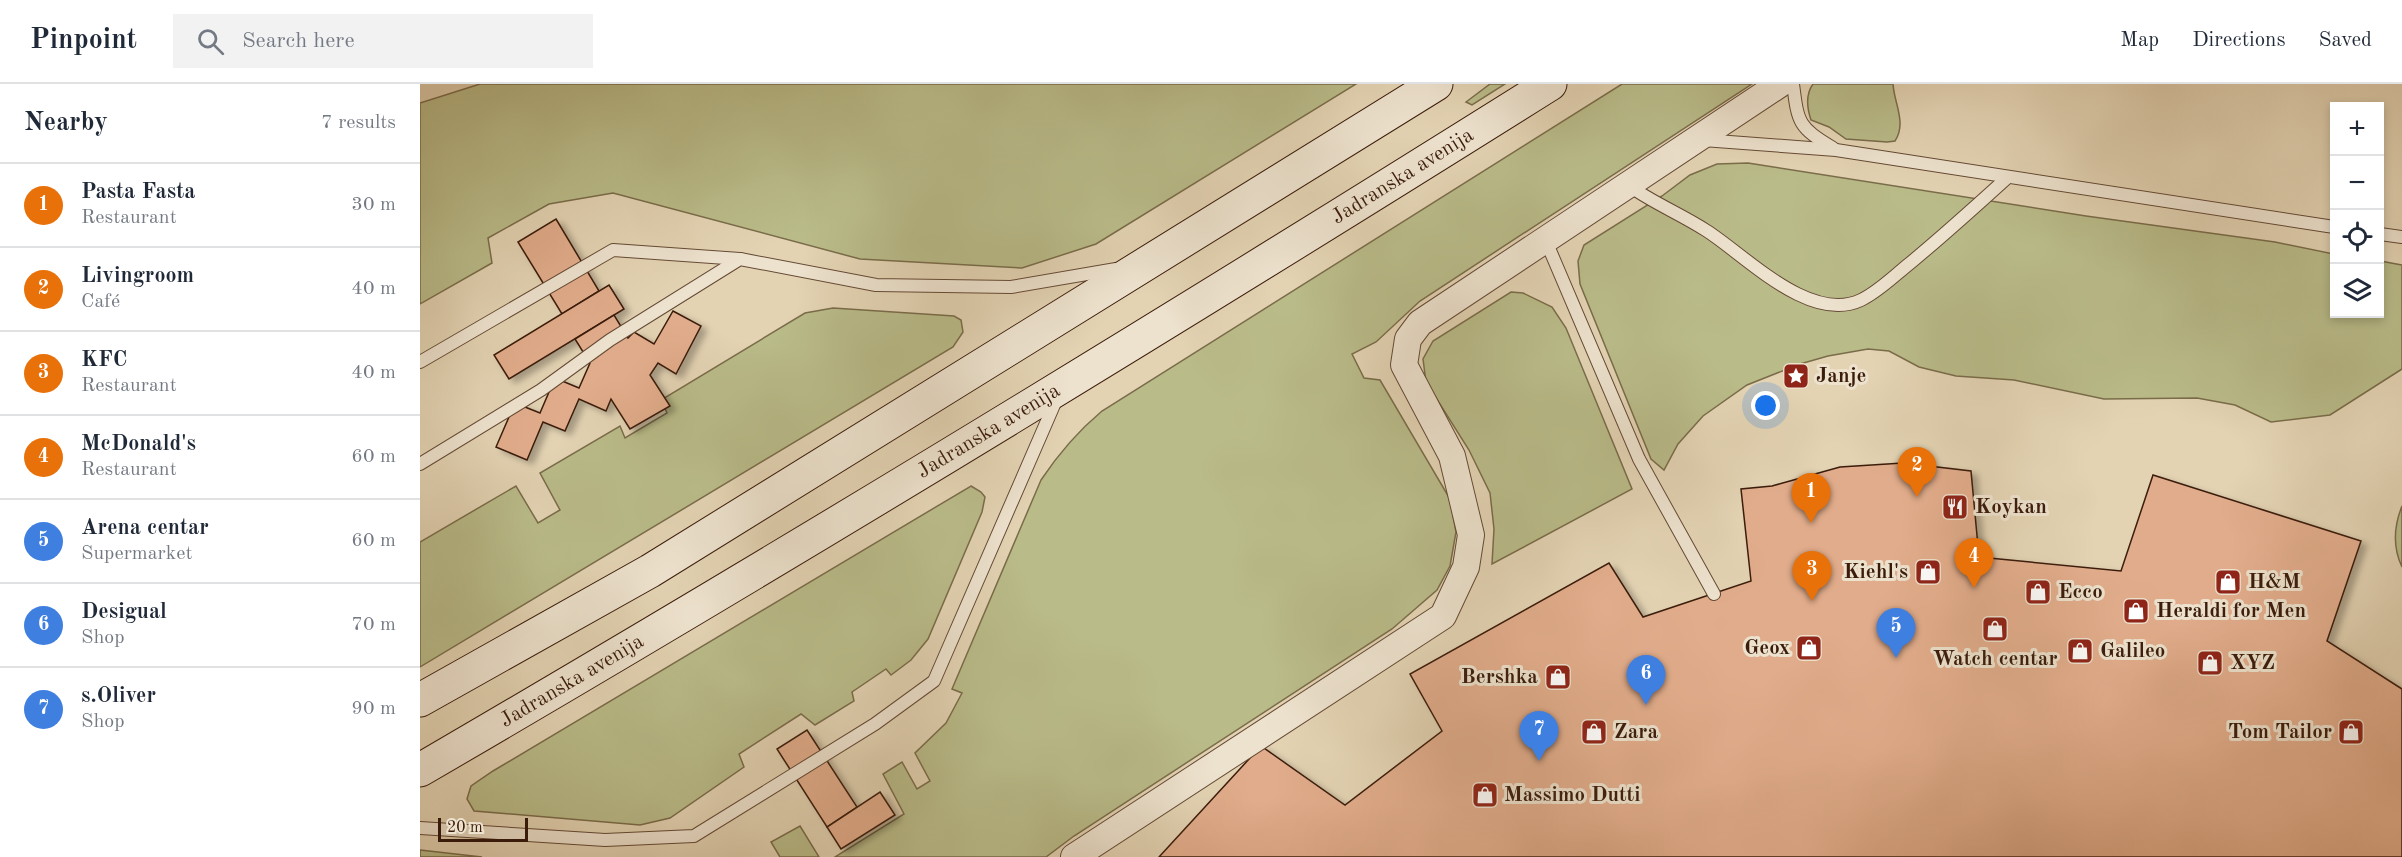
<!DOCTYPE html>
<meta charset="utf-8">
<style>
:root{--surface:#fff;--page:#f2f2f3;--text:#1f2937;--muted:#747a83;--line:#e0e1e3;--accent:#111827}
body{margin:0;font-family:"Old Standard TT",serif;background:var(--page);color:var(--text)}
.controls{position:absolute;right:18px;top:18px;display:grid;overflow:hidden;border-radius:0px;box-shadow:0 3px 9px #0003}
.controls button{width:54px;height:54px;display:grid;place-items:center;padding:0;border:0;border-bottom:2px solid var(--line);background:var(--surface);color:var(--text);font:30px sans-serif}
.scale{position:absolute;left:18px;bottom:15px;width:90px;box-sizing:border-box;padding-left:6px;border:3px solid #3b1c0b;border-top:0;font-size:16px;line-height:21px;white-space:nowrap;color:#3b1c0b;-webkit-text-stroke:4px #ede2ce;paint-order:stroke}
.you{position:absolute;left:1346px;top:322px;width:21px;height:21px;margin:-15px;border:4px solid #fff;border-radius:50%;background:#1a73e8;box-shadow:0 0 0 9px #1a73e833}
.badge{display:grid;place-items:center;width:39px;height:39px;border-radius:50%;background:var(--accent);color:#fff;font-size:20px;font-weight:700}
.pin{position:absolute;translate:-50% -50px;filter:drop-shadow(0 2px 3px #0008)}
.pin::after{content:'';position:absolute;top:32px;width:21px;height:18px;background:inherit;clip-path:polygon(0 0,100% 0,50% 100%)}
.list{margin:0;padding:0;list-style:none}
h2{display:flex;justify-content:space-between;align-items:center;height:78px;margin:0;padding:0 24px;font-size:26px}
h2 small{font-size:20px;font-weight:400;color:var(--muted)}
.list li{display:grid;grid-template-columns:39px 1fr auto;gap:18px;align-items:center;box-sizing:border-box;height:84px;padding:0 24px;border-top:2px solid var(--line)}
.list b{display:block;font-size:22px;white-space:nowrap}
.list p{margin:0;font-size:20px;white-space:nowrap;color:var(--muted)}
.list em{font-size:20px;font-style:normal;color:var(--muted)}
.icon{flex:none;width:33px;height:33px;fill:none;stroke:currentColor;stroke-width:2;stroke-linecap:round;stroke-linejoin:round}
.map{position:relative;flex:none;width:1982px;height:773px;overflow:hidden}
header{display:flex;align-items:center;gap:36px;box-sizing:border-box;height:84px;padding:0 30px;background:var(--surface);border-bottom:2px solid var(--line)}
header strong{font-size:28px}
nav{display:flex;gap:33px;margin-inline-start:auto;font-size:21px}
.search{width:420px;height:54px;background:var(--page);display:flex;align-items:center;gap:15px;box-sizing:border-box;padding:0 21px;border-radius:0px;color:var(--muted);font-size:22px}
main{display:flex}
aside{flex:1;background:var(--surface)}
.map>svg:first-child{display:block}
.green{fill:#b9bb89;stroke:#7a6c4a;stroke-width:1.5}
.building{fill:#e1ac8b;stroke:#3b1c0b;stroke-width:1.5;filter:url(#shadow)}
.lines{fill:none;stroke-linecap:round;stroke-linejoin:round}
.lane-casing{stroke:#654a35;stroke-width:14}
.street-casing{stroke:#654a35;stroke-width:28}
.secondary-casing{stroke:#3b1c0b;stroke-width:35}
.lane{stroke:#ede2ce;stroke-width:12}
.street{stroke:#ede2ce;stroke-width:26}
.secondary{stroke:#ede2ce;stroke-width:33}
.labels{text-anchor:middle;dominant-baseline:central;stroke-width:6;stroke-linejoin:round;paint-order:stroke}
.street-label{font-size:21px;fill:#3b1c0b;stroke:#ede2ce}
.poi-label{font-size:21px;font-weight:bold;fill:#3b1c0b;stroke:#ede2ce;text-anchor:start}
</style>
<header>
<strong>Pinpoint</strong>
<div class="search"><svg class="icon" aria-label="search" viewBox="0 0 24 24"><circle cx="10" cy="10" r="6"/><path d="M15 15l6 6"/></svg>Search here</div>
<nav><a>Map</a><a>Directions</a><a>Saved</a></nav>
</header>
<main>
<aside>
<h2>Nearby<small>7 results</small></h2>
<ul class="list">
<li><span class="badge" style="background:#e8710a">1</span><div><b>Pasta Fasta</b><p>Restaurant</p></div><em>30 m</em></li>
<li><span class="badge" style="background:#e8710a">2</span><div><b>Livingroom</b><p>Café</p></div><em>40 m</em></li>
<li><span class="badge" style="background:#e8710a">3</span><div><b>KFC</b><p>Restaurant</p></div><em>40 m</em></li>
<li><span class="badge" style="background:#e8710a">4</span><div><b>McDonald's</b><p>Restaurant</p></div><em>60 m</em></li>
<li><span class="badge" style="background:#3f7fe0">5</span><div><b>Arena centar</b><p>Supermarket</p></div><em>60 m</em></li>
<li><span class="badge" style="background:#3f7fe0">6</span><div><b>Desigual</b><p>Shop</p></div><em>70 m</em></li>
<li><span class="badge" style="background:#3f7fe0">7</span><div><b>s.Oliver</b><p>Shop</p></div><em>90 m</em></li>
</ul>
</aside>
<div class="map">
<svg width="1982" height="773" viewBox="0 0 1982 773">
<defs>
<filter id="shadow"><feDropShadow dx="6" dy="4" stdDeviation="3" flood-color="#0004"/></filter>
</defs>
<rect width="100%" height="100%" fill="#e3d3b3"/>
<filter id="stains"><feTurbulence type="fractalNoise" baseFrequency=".00333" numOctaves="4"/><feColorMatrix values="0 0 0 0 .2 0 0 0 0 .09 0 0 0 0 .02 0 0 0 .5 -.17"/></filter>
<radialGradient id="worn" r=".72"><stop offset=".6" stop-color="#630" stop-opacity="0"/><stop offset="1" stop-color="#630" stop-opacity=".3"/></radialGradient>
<!-- green -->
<g class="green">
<path d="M60 0H936L676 160 602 184 440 175 193 109 129 120 68 154 72 179 0 220V19Z"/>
<path d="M1070 0H1085L1052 21 1046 18Z"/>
<path d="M1202 0H1332L1000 217 956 258 932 270 944 294 960 296 1030 415 1036 448 1030 482 1017 506 972 545 654 752 626 773H415L484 730 463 690 482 678 497 705 510 697 495 669 526 639 542 609 532 605 621 396C639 369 657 348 682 327Z"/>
<path d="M1393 0H1473C1474 19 1487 39 1475 57L1467 58 1426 55 1409 43 1391 36C1387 24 1385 11 1393 0Z"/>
<path d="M1328 79 1666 132 1855 158 1914 170V230H1960V177L1982 181V285L1910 331 1851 338 1815 321 1777 314 1684 315 1594 296 1536 292 1499 283 1469 267 1448 265 1408 272 1380 280 1327 301 1283 332 1258 360 1244 386 1231 375 1160 200 1158 177 1164 161 1242 112 1270 91 1297 80Z"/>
<path d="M1091 208 1103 209 1132 223 1146 244 1212 405 1072 480 1074 445 1070 409 1049 366 1006 298 1003 275 1013 257Z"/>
<path d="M413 224 534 232 541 236 543 248 533 263 0 583V458L96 402 118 439 140 426 120 389 200 342 205 354 247 329 241 316 385 229Z"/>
<path d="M551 402 561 408 565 413 562 428 508 555 491 576 471 591 466 585 432 608 434 617 395 641 381 630 319 670 324 683 250 734 220 741 54 727 47 715 51 702 73 687Z"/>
<path d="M1982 422V483C1973 464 1974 442 1982 422Z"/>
<path d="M380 742 399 773H360L351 758Z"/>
<path d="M0 766 62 773H0Z"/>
</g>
<!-- building -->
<g class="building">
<path d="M136 135 179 207 142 230 98 158Z"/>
<path d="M189 201 204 225 89 295 74 271Z"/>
<path d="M253 227 281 242 256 290 238 279 230 291 250 322 210 345 191 315 186 327 159 315 145 347 123 338 107 376 76 363 95 319 120 329 135 294 159 304 170 279 155 255 194 231 208 254 214 248 234 260Z"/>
<path d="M1483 379 1551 387 1559 473 1701 487 1733 391 1941 457 1907 557 1982 605V773H739L841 662 925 721 1022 647 990 590 1189 479 1223 533 1331 497 1321 405 1352 402 1420 383Z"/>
<path d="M387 646 437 723 407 743 357 665Z"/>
<path d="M460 708 475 731 421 765 407 743Z"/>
</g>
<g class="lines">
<defs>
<g id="lane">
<path d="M1373 0C1378 39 1378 43 1413 64"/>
<path d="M1283 56 1416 66 1914 143"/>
<path d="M1208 101C1233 119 1261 130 1287 147 1326 172 1390 240 1441 216 1458 208 1474 192 1489 180 1523 152 1555 123 1588 93"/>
<path d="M1960 150 1982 153"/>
<path d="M1126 157 1219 375 1294 510"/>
<path d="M0 278 193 166 320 175"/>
<path d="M0 380 121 306 190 256 320 175 456 201 591 203 696 185"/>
<path d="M0 744 185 756 274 752 455 640 514 597 637 314"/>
</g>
<path id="street" d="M654 773 1023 532 1046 483 1051 451 1032 372 984 281 988 255 1000 239 1360 0"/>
<g id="secondary">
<path d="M0 616 230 487 1016 0"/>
<path id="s1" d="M0 686C381 464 757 234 1130 0"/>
</g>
</defs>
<!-- lane casing -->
<use href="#lane" class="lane-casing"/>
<!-- street casing -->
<use href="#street" class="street-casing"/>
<!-- secondary casing -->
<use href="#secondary" class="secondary-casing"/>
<!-- lane -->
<use href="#lane" class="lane"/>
<!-- street -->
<use href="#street" class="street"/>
<!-- secondary -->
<use href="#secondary" class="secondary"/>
</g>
<!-- icons -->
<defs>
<symbol id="sight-square" viewBox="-11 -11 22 22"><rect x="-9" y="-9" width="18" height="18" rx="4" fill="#8f2418" stroke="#ede2ce"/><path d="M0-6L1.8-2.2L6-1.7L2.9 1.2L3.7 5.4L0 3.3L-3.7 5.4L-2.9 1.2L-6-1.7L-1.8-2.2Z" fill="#fff"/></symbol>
<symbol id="restaurant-square" viewBox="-11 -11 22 22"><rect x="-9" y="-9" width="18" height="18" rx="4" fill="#8f2418" stroke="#ede2ce"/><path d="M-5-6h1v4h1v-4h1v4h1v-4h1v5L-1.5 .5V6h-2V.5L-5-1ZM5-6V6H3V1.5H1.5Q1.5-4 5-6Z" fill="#fff"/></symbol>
<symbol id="shop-square" viewBox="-11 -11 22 22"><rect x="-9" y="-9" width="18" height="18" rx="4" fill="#8f2418" stroke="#ede2ce"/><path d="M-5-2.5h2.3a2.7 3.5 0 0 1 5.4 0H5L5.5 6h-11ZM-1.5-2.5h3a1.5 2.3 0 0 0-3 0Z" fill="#fff"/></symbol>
</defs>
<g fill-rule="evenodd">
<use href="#sight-square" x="1361" y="277" width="30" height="30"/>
<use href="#restaurant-square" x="1520" y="408" width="30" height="30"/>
<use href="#shop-square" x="1493" y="473" width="30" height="30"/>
<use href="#shop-square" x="1793" y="483" width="30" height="30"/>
<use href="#shop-square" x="1603" y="493" width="30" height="30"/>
<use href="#shop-square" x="1701" y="512" width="30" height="30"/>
<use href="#shop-square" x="1560" y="530" width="30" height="30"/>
<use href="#shop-square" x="1374" y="549" width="30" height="30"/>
<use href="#shop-square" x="1645" y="552" width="30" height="30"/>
<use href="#shop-square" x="1775" y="564" width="30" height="30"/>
<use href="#shop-square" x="1123" y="578" width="30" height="30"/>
<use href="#shop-square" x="1159" y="633" width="30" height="30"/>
<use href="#shop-square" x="1916" y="633" width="30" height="30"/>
<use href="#shop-square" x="1050" y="696" width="30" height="30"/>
</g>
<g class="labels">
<!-- street labels -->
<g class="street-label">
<text stroke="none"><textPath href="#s1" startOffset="1148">Jadranska avenija</textPath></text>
<text stroke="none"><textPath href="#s1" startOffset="662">Jadranska avenija</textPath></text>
<text stroke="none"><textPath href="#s1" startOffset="176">Jadranska avenija</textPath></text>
</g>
<!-- poi labels -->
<g class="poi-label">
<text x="1396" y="292">Janje</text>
<text x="1555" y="423">Koykan</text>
<text x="1488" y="488" text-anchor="end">Kiehl's</text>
<text x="1828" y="498">H&amp;M</text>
<text x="1638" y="508">Ecco</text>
<text x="1736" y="527">Heraldi for Men</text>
<text x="1370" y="564" text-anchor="end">Geox</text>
<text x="1680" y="567">Galileo</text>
<text x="1575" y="575" text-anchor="middle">Watch centar</text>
<text x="1810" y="579">XYZ</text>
<text x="1118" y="593" text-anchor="end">Bershka</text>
<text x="1194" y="648">Zara</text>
<text x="1912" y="648" text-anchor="end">Tom Tailor</text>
<text x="1084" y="711">Massimo Dutti</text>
</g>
</g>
<rect width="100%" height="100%" filter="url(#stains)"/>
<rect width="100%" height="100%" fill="url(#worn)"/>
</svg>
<div class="controls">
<button>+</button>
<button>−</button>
<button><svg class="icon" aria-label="locate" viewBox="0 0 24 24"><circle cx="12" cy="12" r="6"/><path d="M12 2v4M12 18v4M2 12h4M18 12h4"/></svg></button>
<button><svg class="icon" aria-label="layers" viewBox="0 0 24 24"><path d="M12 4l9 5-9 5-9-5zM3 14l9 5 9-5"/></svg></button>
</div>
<div class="scale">20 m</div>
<div class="you"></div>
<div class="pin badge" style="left:1391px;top:439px;background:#e8710a">1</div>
<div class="pin badge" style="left:1497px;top:413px;background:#e8710a">2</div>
<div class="pin badge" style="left:1392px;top:517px;background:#e8710a">3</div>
<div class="pin badge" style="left:1554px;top:504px;background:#e8710a">4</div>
<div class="pin badge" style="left:1476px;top:574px;background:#3f7fe0">5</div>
<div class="pin badge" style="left:1226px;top:621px;background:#3f7fe0">6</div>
<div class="pin badge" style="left:1119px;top:677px;background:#3f7fe0">7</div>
</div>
</main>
